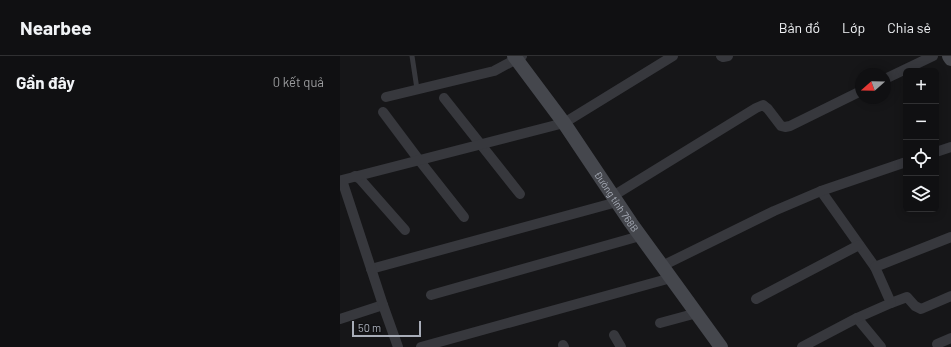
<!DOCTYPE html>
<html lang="vi">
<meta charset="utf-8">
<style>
:root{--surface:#101012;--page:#1e1e20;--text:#f1f3f6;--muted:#9c9d9f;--line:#303032}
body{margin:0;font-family:Barlow,sans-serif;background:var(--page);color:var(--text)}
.controls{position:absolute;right:12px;top:12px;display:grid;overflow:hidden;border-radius:6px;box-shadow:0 2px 10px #0003}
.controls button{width:36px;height:36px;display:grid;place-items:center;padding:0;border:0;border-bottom:1px solid var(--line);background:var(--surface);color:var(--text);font:20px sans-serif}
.compass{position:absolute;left:515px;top:12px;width:36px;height:36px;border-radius:50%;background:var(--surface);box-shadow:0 2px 10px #0003;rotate:250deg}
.scale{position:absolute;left:12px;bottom:10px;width:69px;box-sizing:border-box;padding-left:4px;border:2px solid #a8adb8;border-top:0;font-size:11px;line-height:14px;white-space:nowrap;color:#a8adb8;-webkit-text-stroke:3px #111113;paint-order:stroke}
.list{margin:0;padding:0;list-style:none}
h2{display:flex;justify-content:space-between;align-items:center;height:52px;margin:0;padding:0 16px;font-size:17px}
h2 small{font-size:13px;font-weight:400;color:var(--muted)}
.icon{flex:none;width:22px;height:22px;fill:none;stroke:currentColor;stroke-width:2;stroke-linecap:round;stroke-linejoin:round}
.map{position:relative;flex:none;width:611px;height:291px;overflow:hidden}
header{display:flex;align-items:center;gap:24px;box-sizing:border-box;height:56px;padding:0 20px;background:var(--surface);border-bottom:1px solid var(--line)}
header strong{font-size:19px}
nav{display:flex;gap:22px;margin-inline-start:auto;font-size:14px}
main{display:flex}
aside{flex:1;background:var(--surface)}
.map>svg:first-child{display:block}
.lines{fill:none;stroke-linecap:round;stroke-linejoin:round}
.lane{stroke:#37383d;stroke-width:5}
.street{stroke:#37383d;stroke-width:10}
.secondary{stroke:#45474d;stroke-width:14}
.labels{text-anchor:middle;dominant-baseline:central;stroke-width:3;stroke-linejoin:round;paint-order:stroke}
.street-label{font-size:10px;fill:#a8adb8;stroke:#111113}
</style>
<header>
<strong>Nearbee</strong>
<nav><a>Bản đồ</a><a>Lớp</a><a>Chia sẻ</a></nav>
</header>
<main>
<aside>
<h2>Gần đây<small>0 kết quả</small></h2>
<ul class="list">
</ul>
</aside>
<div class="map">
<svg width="611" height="291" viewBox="0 0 611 291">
<rect width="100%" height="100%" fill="#161618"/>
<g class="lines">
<!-- lane -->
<path class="lane" d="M72 0 77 33"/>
<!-- street -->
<g class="street">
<path d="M381 0 383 1 388 0"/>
<path d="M545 23 593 0"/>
<path d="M46 41 154 15 182 0"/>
<path d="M104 42 180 138"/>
<path d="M43 56 79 104 124 161"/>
<path d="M596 96 611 91"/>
<path d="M15 120 20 123 65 174"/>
<path d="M481 135 535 211"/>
<path d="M273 140 416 52 423 49 428 53 441 70 445 71 450 70 521 35"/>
<path d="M322 210 434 155 481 135 566 106"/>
<path d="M31 213 277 146"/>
<path d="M91 239 300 180"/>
<path d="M416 243 519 189"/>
<path d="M551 247 567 241 575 250 581 253 611 240"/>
<path d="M517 262 541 291"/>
<path d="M0 263 43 249"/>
<path d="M320 267 357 257"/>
<path d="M274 279 281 291"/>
<path d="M597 288 611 282"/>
<path d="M223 289 224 291"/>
<path d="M58 291 43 249 2 124 224 67 333 0"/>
<path d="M81 291 331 222"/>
<path d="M462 291 517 262 551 247 535 211 611 181"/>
</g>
<!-- secondary -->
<g class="secondary">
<path id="s1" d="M174 0 224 67 291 167 381 291"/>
<path d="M609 0 611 3"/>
</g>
</g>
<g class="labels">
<!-- street labels -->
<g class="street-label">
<text stroke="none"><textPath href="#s1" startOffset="178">Đường tỉnh 768B</textPath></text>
</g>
</g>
</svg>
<div class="controls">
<button>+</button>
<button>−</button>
<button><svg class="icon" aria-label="locate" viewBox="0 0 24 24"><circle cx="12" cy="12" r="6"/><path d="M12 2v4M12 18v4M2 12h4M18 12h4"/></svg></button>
<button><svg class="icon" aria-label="layers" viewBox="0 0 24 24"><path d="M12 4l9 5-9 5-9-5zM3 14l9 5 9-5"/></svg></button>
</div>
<svg class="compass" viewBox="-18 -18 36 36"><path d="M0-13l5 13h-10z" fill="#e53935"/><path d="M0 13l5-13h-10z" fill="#9c9d9f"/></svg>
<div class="scale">50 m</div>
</div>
</main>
